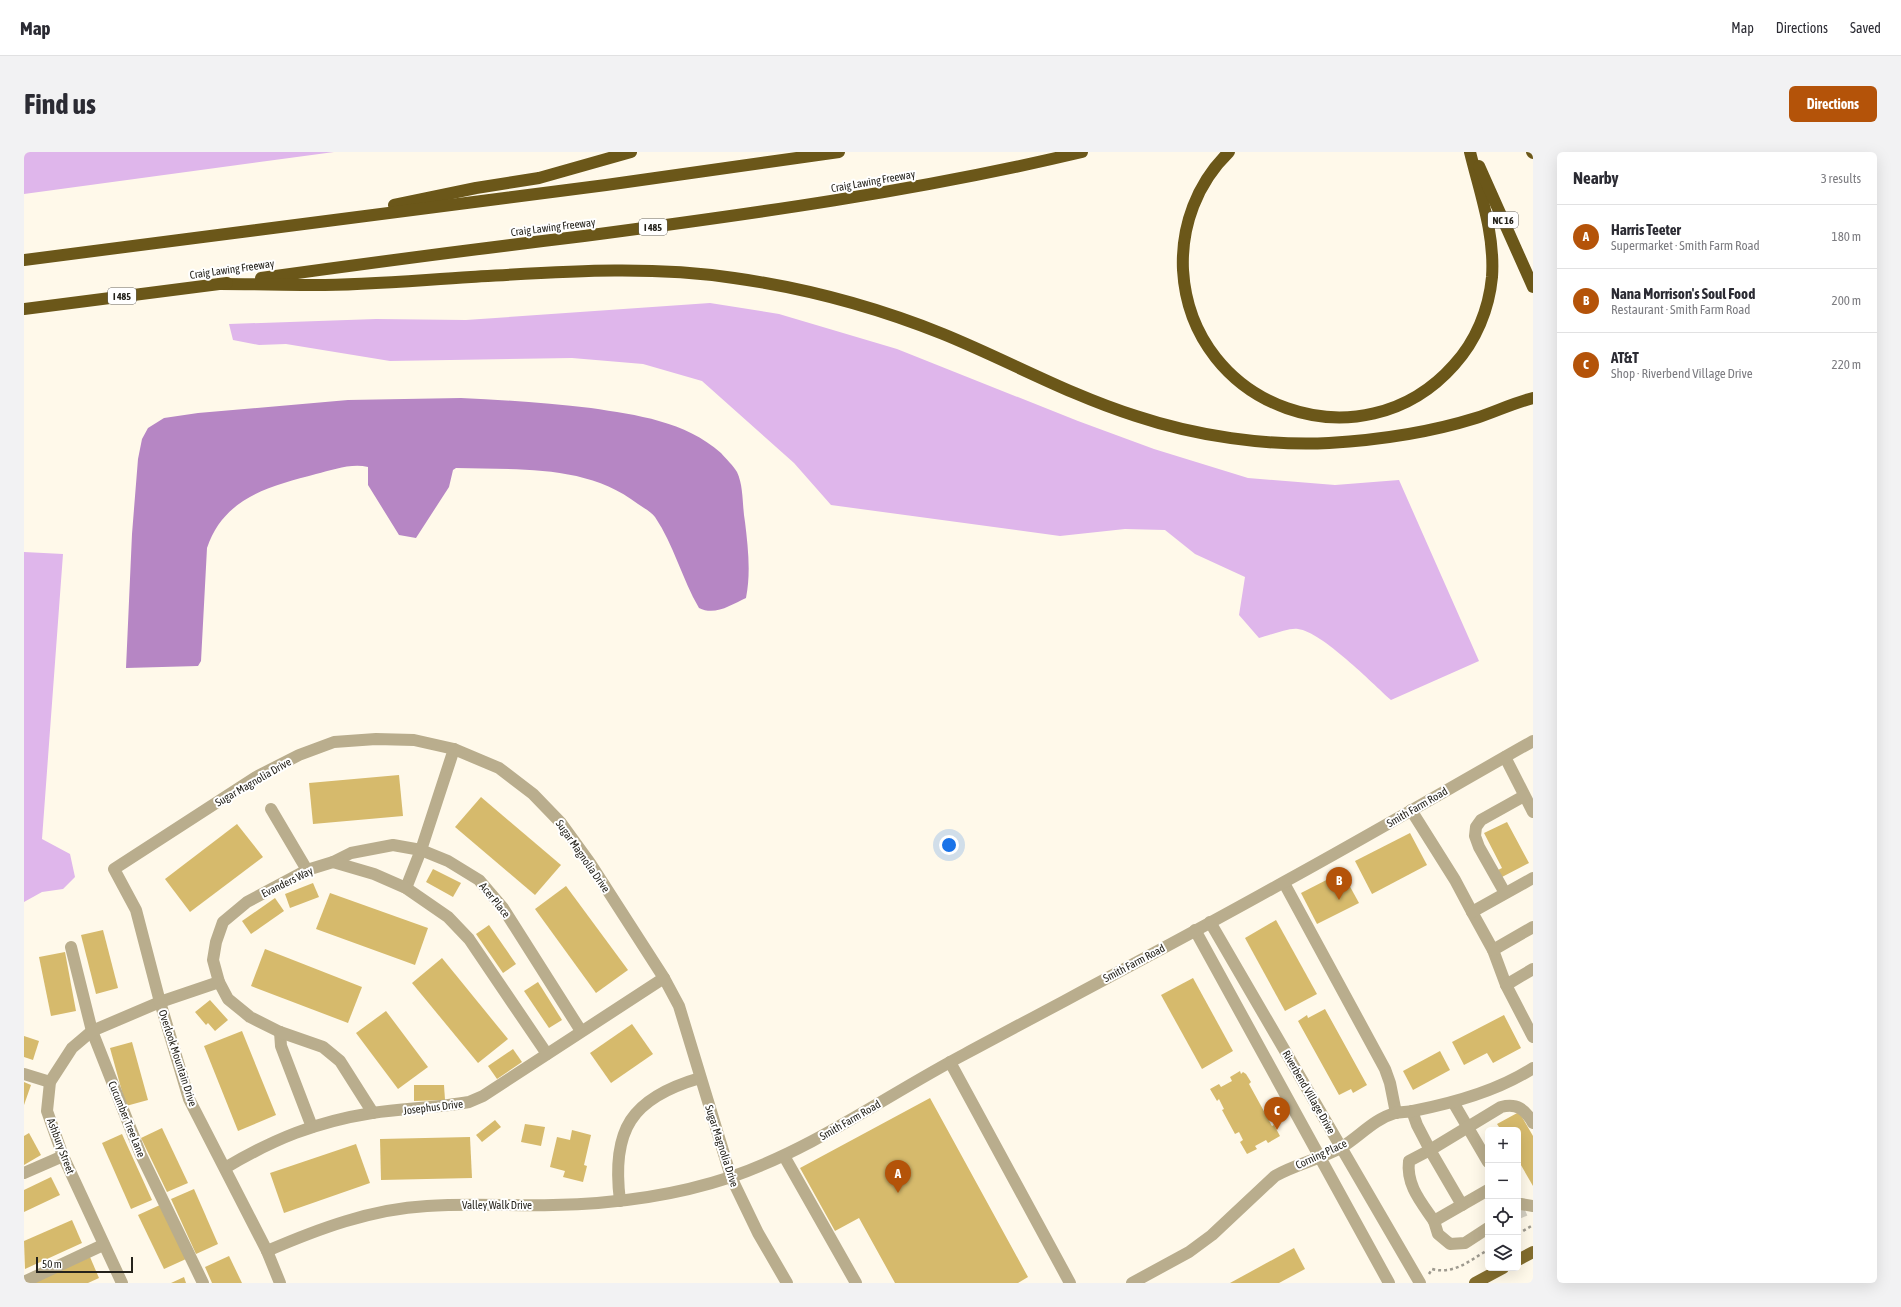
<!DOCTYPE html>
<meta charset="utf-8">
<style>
:root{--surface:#fff;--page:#f2f2f3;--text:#2b2b33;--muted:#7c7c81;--line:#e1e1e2;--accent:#b45309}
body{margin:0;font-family:"Asap Condensed",sans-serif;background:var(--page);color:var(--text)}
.controls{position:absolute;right:12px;bottom:12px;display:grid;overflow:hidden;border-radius:6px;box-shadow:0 4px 16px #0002}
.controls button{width:36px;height:36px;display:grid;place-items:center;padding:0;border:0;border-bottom:1px solid var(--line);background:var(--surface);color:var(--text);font:20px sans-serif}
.scale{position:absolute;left:12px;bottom:10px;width:97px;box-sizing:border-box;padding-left:4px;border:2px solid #25231c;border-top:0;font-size:11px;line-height:14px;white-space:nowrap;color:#25231c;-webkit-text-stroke:3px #fff;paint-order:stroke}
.you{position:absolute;left:925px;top:693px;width:14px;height:14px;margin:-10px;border:3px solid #fff;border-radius:50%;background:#1a73e8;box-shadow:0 0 0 6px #1a73e833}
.badge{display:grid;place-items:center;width:26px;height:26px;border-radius:50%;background:var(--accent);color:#fff;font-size:13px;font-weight:700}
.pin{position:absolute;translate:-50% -33px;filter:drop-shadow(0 1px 2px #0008)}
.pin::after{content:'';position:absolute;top:21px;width:14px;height:12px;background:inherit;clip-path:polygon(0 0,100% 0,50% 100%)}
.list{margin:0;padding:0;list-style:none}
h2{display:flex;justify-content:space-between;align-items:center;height:52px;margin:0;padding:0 16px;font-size:17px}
h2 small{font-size:13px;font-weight:400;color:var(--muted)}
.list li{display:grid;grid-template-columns:26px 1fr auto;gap:12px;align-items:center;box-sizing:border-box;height:64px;padding:0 16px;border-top:1px solid var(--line)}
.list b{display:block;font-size:15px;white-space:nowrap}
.list p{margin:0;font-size:13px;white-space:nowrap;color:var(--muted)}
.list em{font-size:13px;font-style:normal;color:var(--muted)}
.icon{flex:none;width:22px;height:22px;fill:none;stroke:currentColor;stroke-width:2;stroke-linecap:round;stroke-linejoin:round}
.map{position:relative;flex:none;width:1509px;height:1131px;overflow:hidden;border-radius:6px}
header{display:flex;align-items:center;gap:24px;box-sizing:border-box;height:56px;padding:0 20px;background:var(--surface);border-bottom:1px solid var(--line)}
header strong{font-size:19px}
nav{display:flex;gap:22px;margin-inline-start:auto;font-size:14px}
.intro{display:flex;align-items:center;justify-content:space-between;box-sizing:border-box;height:96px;padding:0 24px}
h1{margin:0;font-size:28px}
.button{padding:10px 18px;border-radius:6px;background:var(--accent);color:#fff;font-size:14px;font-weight:700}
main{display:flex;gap:24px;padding:0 24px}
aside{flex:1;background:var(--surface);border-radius:6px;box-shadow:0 4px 16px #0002}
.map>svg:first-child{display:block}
.green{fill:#dfb6eb}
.water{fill:#b686c4}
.building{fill:#d6ba6c}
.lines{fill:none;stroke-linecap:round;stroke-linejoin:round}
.minor-tunnel{stroke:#d3cec1;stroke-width:12;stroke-dasharray:12 6;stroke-linecap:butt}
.path{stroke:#9e9a8f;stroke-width:2.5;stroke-dasharray:3 3;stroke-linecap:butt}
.minor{stroke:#b9ad8d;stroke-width:12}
.major{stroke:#836d2d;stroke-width:12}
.highway{stroke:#6b5719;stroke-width:12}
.labels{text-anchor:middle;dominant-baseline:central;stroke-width:4;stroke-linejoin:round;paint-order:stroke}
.shield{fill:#fff;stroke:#666560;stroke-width:1}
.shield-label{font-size:10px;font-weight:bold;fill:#25231c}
.street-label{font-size:11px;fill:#25231c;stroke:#fff}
</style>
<header>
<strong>Map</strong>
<nav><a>Map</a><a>Directions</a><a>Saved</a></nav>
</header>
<div class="intro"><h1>Find us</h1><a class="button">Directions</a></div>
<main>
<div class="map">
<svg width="1509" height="1131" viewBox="0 0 1509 1131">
<rect width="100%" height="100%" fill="#fff9ea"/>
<!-- green -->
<g class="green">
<path d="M0 0H310L0 42Z"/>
<path d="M686 151 755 162 873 197 1054 269 1130 297 1224 326 1311 333 1375 328 1455 509 1367 548C1348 531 1298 480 1274 477 1266 475 1244 484 1235 486L1215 463 1221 425 1171 402 1141 378 1101 377 1036 384 807 353 770 311 678 229 619 212 548 206 366 209 262 192 235 193 209 188 205 172 352 167 442 168Z"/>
<path d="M0 400 39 402 18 687 46 702 51 725 39 737 18 740 0 750Z"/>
</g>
<!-- water -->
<path class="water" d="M437 246C480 248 524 251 567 256 613 263 661 269 697 301 702 307 709 313 713 320 720 335 718 354 721 370 724 395 727 421 722 446 707 453 691 464 675 456 658 427 650 393 631 365 627 360 620 356 614 352 563 312 493 318 432 316L429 318 425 335 392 386 375 383 344 333V315C327 311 309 318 292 322 247 334 200 345 183 396L177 509 174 514 102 516 108 382 114 307 118 287 124 276 140 266 174 261 324 248Z"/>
<!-- building -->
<g class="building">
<path d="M375 623 379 664 289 672 285 631Z"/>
<path d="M457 645 537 713 511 743 431 675Z"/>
<path d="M1483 670 1505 711 1478 725 1474 718 1478 716 1460 681Z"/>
<path d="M213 672 239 705 166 760 141 727Z"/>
<path d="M1386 681 1403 713 1348 742 1331 709Z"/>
<path d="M409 717 437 731 429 745 402 730Z"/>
<path d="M1318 720 1335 751 1293 772 1277 741Z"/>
<path d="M289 731 295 745 266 756 261 742Z"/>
<path d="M542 734 604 818 572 841 511 757Z"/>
<path d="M306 741 404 776 391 813 292 777Z"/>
<path d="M251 746 260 759 227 782 218 769Z"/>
<path d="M1252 768 1293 842 1261 859 1221 786Z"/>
<path d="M465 773 492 812 479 821 452 782Z"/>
<path d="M79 778 94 836 72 842 57 783Z"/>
<path d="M241 797 338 835 324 871 227 834Z"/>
<path d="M41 800 52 859 27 864 15 805Z"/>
<path d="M418 806 484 887 454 911 388 831Z"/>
<path d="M1169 826 1209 899 1178 917 1137 843Z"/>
<path d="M514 830 538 868 525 876 500 839Z"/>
<path d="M186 848 204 868 191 879 184 871 182 873 171 860Z"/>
<path d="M1301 857 1343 933 1329 941 1327 937 1315 943 1274 869 1283 863 1284 866Z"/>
<path d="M362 859 404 915 374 937 332 881Z"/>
<path d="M1480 863 1497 896 1469 911 1463 901 1440 913 1428 890Z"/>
<path d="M608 872 629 902 587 931 566 901Z"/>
<path d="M218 879 252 963 214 979 180 894Z"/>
<path d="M0 884 15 889 9 908 0 905Z"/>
<path d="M108 890 124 948 102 954 86 896Z"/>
<path d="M489 897 498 910 473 927 464 914Z"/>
<path d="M1416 899 1426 918 1389 938 1379 919Z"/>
<path d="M1216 919 1217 922 1219 920 1222 922 1227 930 1225 932 1236 952 1248 974 1250 973 1256 984 1244 991 1242 988 1231 994 1233 997 1223 1002 1216 990 1219 988 1215 980 1211 982 1198 958 1200 957 1195 947 1193 949 1186 937 1195 932 1197 935 1208 929 1206 925Z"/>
<path d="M0 930 7 933 0 953Z"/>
<path d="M390 933H420L421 948 390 949Z"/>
<path d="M906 946 1004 1125 994 1131H871L835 1066 811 1079 776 1016Z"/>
<path d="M1495 960 1509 984V1034L1494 1008V978H1477L1473 972Z"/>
<path d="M471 968 477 975 458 990 452 983Z"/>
<path d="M501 972 521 975 517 994 497 990Z"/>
<path d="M138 976 164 1031 143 1040 117 986Z"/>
<path d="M548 978 567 983 560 1013 563 1014 559 1030 539 1025 541 1019 526 1015 533 985 546 988Z"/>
<path d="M5 981 17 1003 0 1013V984Z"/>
<path d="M98 982 128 1048 107 1057 78 991Z"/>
<path d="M446 985 448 1026 357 1028 356 987Z"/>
<path d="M332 992 346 1031 260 1061 246 1021Z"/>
<path d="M27 1025 36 1043 0 1060V1038Z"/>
<path d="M170 1037 194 1092 172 1102 147 1047Z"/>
<path d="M136 1053 162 1107 140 1117 114 1063Z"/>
<path d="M48 1068 58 1091 1 1117 0 1089Z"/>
<path d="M1270 1096 1281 1117 1255 1131H1206Z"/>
<path d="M205 1104 218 1131H188L181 1115Z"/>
<path d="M66 1105 75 1126 64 1131H9Z"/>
<path d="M160 1125 162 1131H147Z"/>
</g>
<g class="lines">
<!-- minor-tunnel -->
<path class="minor-tunnel" d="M1494 1061 1501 1058"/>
<!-- path -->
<g class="path">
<path d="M1494 1082 1509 1073"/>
<path d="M1405 1122 1408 1117C1430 1123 1446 1108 1464 1098"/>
</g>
<!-- minor -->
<g class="minor">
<path d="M1481 605 1509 660"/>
<path d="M247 657 283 718"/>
<path d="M1387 658 1431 728 1448 760 1469 798 1482 833 1509 885"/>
<path d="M309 710 327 701 369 693 397 698 424 709 455 728 479 756 557 879"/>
<path d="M1260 731 1361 917 1366 931 1372 961"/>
<path d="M382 736 397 698 430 597"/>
<path d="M1481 741 1455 695 1451 684 1452 675 1457 668 1500 644"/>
<path d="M1448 760 1509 726"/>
<path d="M1186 770 1396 1131"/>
<path d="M1171 778 1365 1131"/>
<path d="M47 795 68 879 117 1003 179 1131"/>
<path d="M1469 798 1509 775"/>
<path d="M1482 833 1509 817"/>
<path d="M256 880 257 894 288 975"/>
<path d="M926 910 1046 1131"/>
<path d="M0 922 26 930"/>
<path d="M1429 950 1464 1010"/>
<path d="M1388 959 1393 973 1406 998 1385 1009C1382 1033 1397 1050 1410 1069L1464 1038"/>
<path d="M349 961 316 909 299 895 256 880 226 865 204 847 195 830 189 808 192 790 199 770 223 750 283 718 309 710 350 722 382 736 424 765 445 787 523 902"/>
<path d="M760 1004 832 1131"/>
<path d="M201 1016C250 987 291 970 348 961 380 956 413 956 445 950L459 944 640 826"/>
<path d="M0 1021 39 1004"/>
<path d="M596 1049C587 978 607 946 676 926"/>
<path d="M1497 1052 1509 1054"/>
<path d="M1438 1053 1406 998 1477 955C1493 951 1501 957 1509 971"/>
<path d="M1410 1069 1414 1082 1426 1092 1441 1091 1464 1076"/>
<path d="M243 1099C294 1077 347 1057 403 1054 445 1051 487 1054 529 1053 589 1052 650 1044 707 1025 791 996 863 943 941 902 1047 845 1155 789 1260 730 1344 684 1426 636 1509 589"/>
<path d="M2 1129 79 1093"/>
<path d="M98 1131 39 1004 23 959 26 930 48 896 68 879 136 850 195 830"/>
<path d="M256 1131 243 1099 165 947 136 850 112 758 90 717 232 625 275 603 310 590 352 587 390 588 430 597 475 616 509 642 537 671 566 711 640 826 655 854 707 1025 734 1081 763 1131"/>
<path d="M1108 1131 1165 1100 1188 1083 1251 1024C1272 1012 1297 1007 1318 995 1336 984 1350 967 1371 961 1377 960 1384 960 1389 959 1430 951 1474 939 1509 916"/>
</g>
<!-- major -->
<g class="major">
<path d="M1494 1108 1509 1100"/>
<path d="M1451 1131 1479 1116"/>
</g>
<!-- highway -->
<g class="highway">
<path d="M1205 0C1173 31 1157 74 1159 118 1167 256 1338 317 1430 213 1452 189 1465 157 1468 125 1471 82 1456 41 1446 0"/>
<path d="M1508 0 1509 1"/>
<path d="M1455 14 1509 135"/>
<path d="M370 53 452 36 515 26 607 0"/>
<path d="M0 108 582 33 815 0"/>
<path d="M237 126C345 111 452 97 560 84 727 62 894 39 1058 0"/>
<path d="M196 132C228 132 260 133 291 133 343 133 395 128 447 125 535 120 622 113 710 126 781 136 852 155 919 182 983 208 1045 243 1112 264 1172 284 1241 294 1305 291 1355 288 1404 281 1452 266 1471 260 1489 251 1509 246"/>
<path d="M0 157 203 131"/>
</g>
</g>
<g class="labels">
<!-- shield labels -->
<g class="shield">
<rect x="1464" y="60" width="30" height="16" rx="3"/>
<rect x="615" y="67" width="28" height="16" rx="3"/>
<rect x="84" y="136" width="28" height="16" rx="3"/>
</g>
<g class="shield-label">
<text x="1479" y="68">NC 16</text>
<text x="629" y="75">I 485</text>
<text x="98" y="144">I 485</text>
</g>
<!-- street labels -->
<g class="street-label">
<text transform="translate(849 29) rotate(-10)">Craig Lawing Freeway</text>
<text transform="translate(529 75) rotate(-7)">Craig Lawing Freeway</text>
<text transform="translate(208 117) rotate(-8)">Craig Lawing Freeway</text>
<text transform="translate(229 630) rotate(-30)">Sugar Magnolia Drive</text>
<text transform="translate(1393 655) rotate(-30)">Smith Farm Road</text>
<text transform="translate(559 704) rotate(55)">Sugar Magnolia Drive</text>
<text transform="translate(263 730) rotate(-26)">Evanders Way</text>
<text transform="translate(471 748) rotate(51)">Acer Place</text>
<text transform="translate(1110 811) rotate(-28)">Smith Farm Road</text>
<text transform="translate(154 906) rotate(72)">Overlook Mountain Drive</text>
<text transform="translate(1285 940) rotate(60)">Riverbend Village Drive</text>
<text transform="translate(409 955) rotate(-7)">Josephus Drive</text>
<text transform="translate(103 967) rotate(68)">Cucumber Tree Lane</text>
<text transform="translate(826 968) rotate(-30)">Smith Farm Road</text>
<text transform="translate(37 994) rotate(69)">Ashbury Street</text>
<text transform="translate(698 994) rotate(72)">Sugar Magnolia Drive</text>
<text transform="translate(1297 1002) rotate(-25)">Corning Place</text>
<text x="473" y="1053">Valley Walk Drive</text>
</g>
</g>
</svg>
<div class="controls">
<button>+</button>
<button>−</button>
<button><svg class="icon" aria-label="locate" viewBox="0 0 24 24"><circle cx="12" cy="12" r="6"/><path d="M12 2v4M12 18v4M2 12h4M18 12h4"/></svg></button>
<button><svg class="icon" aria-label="layers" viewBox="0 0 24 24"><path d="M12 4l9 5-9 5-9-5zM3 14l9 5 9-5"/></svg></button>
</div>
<div class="scale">50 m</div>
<div class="you"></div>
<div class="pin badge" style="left:874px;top:1041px">A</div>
<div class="pin badge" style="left:1315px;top:748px">B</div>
<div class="pin badge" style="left:1253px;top:978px">C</div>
</div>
<aside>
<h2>Nearby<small>3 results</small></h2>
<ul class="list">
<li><span class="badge">A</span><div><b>Harris Teeter</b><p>Supermarket · Smith Farm Road</p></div><em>180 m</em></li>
<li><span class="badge">B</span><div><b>Nana Morrison's Soul Food</b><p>Restaurant · Smith Farm Road</p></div><em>200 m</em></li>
<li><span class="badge">C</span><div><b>AT&amp;T</b><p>Shop · Riverbend Village Drive</p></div><em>220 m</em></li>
</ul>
</aside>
</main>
